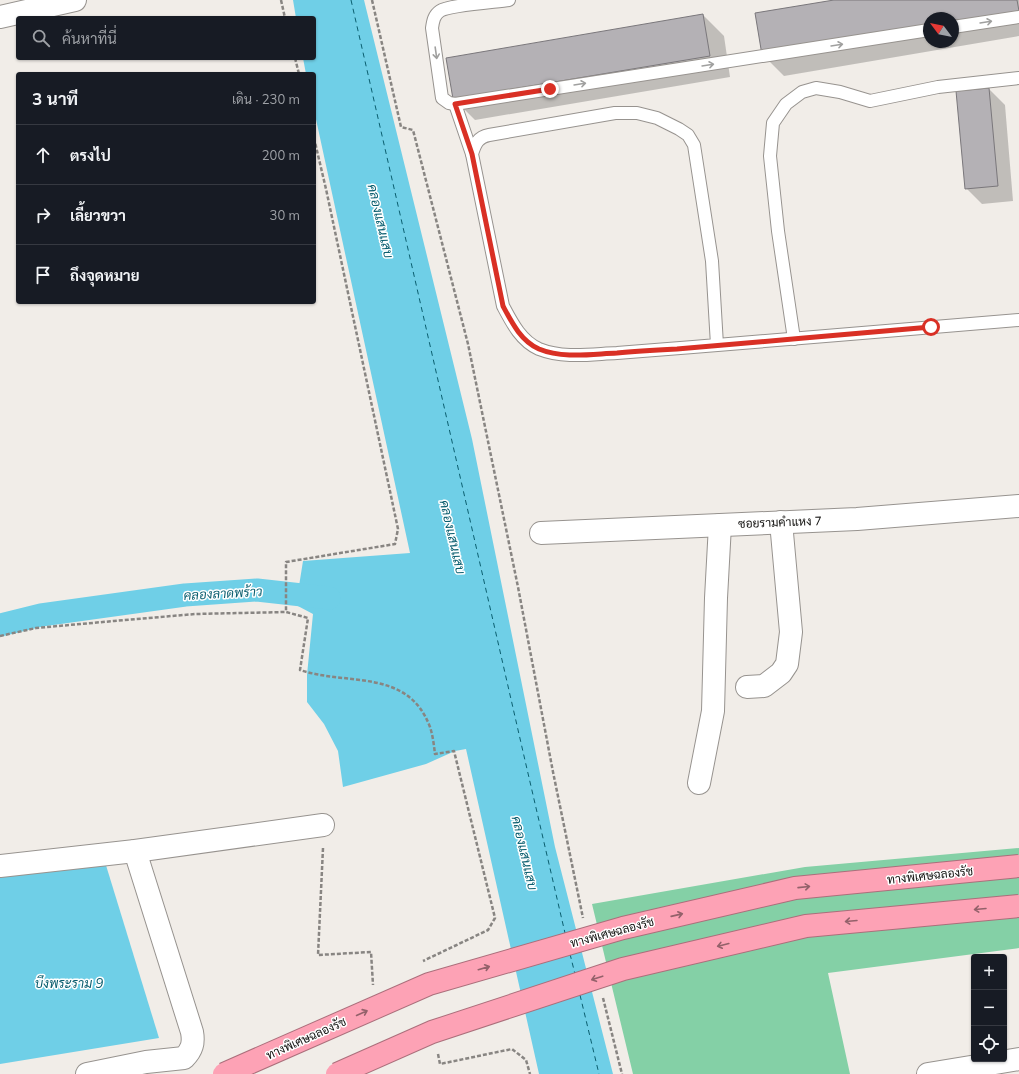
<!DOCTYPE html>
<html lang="th">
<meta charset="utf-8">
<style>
:root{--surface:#171b24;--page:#20242c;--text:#f1f3f6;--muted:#9ea1a6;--line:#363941}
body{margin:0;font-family:Mulish,Sarabun,sans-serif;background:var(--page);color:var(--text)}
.controls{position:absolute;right:12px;bottom:12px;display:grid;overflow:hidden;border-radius:4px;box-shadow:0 1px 3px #0004}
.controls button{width:36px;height:36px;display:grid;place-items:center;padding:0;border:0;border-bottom:1px solid var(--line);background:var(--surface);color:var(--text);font:20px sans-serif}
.compass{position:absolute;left:923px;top:12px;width:36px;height:36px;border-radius:50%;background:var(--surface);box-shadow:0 1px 3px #0004;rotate:302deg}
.stop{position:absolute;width:12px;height:12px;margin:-9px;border:3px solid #d93025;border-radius:50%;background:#fff}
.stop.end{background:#d93025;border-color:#fff;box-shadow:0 1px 4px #0008}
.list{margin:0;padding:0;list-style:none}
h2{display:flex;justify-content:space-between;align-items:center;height:52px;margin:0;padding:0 16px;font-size:17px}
h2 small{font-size:13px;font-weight:400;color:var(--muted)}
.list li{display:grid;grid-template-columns:26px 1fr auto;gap:12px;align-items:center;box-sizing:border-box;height:60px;padding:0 16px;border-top:1px solid var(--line)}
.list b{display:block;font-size:15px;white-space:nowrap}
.list em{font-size:13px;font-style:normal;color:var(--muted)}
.icon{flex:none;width:22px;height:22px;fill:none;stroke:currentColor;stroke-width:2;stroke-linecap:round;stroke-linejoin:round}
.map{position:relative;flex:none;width:1019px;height:1074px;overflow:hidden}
.search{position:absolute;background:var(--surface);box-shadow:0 1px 3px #0004;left:16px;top:16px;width:300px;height:44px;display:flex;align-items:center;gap:10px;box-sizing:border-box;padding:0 14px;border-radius:4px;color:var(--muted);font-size:15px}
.panel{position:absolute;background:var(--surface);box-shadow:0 1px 3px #0004;left:16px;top:72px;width:300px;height:232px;border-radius:4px}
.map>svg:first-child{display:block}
.forest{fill:#84d0a6}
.water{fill:#6fcfe7}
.shadow{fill:#0003;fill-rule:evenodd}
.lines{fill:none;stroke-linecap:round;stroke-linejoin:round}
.canal{stroke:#6fcfe7;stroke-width:23}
.ferry{stroke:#0a5e6f;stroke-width:1;stroke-dasharray:5 4;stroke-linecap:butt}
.building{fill:#b4b1b5;stroke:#7a777b}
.service-casing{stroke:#97938f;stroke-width:14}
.minor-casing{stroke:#97938f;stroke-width:24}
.path{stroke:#888582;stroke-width:2.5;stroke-dasharray:4 2;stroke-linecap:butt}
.service{stroke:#fff;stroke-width:12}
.minor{stroke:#fff;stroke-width:22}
.motorway-bridge-casing{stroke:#ab6f7b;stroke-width:24;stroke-linecap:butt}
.motorway-bridge{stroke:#fda2b5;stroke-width:22}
.oneway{stroke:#a0a09f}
.oneway2{stroke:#93616a}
.route{stroke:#d93025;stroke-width:5}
.labels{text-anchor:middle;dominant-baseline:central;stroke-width:3;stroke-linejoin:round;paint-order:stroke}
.street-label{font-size:12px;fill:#12110f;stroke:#fff}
.water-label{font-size:13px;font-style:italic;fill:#0a5e6f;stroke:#fff}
</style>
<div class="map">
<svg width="1019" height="1074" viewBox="0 0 1019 1074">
<rect width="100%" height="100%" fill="#f1ede8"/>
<!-- forest -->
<path class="forest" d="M1019 848V948L828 973 850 1074H633L592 904 805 867Z"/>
<!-- water -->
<g class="water">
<path d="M293 0H364L472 439 555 847 613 1074H539L466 749 455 751 426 764 343 787 338 751 324 724 307 702V675L313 614 296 605 303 561 410 553 314 110V74H306L303 58H314V18H296Z"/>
<path d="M105 862 159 1038 0 1064V874Z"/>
</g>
<!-- shadow -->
<g class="shadow">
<path d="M840 0H1019V36L784 76 763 55ZM929 18H953V42H929Z"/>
<path d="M703 15 724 36 730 77 475 120 454 99Z"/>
<path d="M989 89 1005 105 1013 201 982 204 966 188Z"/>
</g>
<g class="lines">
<!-- canal -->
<path class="canal" d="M0 625 41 615 185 595 257 590 329 598"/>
<!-- ferry -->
<g class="ferry">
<path d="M351 0 524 756 565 933"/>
<path d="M570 954 575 974"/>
<path d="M580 995 599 1074"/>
</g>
</g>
<!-- building -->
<g class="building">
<path d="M834 0H1017L1019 11 953 23V18H929V27L762 55 755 13Z"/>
<path d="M703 14 710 56 453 99 446 58Z"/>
<path d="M989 88 998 186 965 189 956 91Z"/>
</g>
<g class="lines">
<defs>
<g id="service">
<path d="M509 0C495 2 449 5 440 11 434 15 433 21 432 28L442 98 449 103 455 104 929 30"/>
<path d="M953 27 1019 17"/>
<path d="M455 104 472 154"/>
<path d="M794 339 778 231 770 156 773 123 786 104 802 92 816 88 840 92 870 101 938 87 1019 78"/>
<path d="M717 345 712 261 694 145 688 135 679 129 657 118 637 113H615L489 135C478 137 475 144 472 154L503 306C512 323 521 341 539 349 564 359 592 354 617 353 642 351 668 349 693 347 802 338 910 329 1019 320"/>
</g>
<g id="minor">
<path d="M0 17 75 0"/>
<path d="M541 533 857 519 1019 506"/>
<path d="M747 687 764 686 781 673 787 664 791 632 781 522"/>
<path d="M699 783 713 711 716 598 720 525"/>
<path d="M0 866 135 851 323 825"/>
<path d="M87 1074 146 1062 184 1058C192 1050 194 1043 192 1032L135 851"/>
<path d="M928 1074 1019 1059"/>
</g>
</defs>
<!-- service casing -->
<use href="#service" class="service-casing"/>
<!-- minor casing -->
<use href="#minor" class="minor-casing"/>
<!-- path -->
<g class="path">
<path d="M281 0 285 18"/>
<path d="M372 0 401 127 413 130 468 344 518 587 553 772 583 918"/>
<path d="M295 58 299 74"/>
<path d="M314 138 326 189 398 529 395 544 286 562V612L308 618 300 670C348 686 408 668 430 727 433 736 434 746 435 754L454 751 495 918 488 930 423 961"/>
<path d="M0 636 36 628 114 621 195 614 286 612"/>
<path d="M323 848 318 955 371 952 373 985"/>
<path d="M603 998 622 1074"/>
<path d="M438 1054 440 1064 512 1049 526 1060 530 1074"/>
</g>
<!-- service -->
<use href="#service" class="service"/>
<!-- minor -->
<use href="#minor" class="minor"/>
<defs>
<g id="motorway-bridge">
<path d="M224 1074 429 984 623 928 795 888 1019 866"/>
<path d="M337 1074 432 1032 623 969 806 926 1019 906"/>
</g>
</defs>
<!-- motorway-bridge casing -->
<use href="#motorway-bridge" class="motorway-bridge-casing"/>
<!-- motorway-bridge -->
<use href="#motorway-bridge" class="motorway-bridge"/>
</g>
<!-- one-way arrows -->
<defs><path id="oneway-shaft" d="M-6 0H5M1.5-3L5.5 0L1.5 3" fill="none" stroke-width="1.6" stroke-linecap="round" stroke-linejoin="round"/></defs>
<g class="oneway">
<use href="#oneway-shaft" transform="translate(986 22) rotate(-9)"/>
<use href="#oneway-shaft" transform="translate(837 45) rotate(-9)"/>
<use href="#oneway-shaft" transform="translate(436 53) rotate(82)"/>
<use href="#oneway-shaft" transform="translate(708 65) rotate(-9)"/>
<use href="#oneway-shaft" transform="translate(580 84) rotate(-9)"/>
</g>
<g class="oneway2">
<use href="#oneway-shaft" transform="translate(804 887) rotate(-6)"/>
<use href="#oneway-shaft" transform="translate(980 909) rotate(175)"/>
<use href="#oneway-shaft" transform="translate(677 915) rotate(-13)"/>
<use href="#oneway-shaft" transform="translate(851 921) rotate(175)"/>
<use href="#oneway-shaft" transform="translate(723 945) rotate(166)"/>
<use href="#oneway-shaft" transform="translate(484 968) rotate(-16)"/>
<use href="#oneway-shaft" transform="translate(597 978) rotate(162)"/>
<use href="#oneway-shaft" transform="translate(362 1013) rotate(-24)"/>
</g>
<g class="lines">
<!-- route -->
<path class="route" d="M550 89 455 104 472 154 503 306C512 323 521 341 539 349 563 359 592 354 617 353 637 351 657 350 677 349 762 341 846 335 931 327"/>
</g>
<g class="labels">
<!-- street labels -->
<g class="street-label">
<text transform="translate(780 522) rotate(-2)">ซอยรามคำแหง 7</text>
<text transform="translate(930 875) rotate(-6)">ทางพิเศษฉลองรัช</text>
<text transform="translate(612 932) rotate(-15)">ทางพิเศษฉลองรัช</text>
<text transform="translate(306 1038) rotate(-24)">ทางพิเศษฉลองรัช</text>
</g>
<!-- water labels -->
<g class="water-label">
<text transform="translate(381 221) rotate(77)">คลองแสนแสบ</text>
<text transform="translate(453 537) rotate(77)">คลองแสนแสบ</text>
<text transform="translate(223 593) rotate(-3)">คลองลาดพร้าว</text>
<text transform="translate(525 853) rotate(77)">คลองแสนแสบ</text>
<text x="69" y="983">บึงพระราม 9</text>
</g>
</g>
</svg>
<div class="controls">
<button>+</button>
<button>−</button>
<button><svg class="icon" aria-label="locate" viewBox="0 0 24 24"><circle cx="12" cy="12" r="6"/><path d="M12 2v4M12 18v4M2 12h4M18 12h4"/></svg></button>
</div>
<svg class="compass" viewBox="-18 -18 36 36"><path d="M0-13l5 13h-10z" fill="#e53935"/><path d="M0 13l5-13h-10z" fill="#9ea1a6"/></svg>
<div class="stop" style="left:931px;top:327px"></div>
<div class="stop end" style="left:550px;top:89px"></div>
<div class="search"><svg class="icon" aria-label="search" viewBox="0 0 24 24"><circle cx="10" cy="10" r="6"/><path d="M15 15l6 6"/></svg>ค้นหาที่นี่</div>
<section class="panel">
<h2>3 นาที<small>เดิน · 230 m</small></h2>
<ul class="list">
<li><svg class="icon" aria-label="ahead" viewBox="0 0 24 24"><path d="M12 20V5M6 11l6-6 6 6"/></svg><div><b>ตรงไป</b></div><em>200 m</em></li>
<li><svg class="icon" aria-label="right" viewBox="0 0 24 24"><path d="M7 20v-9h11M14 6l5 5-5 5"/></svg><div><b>เลี้ยวขวา</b></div><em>30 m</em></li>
<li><svg class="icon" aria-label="arrive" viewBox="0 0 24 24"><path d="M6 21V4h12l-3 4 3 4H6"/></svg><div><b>ถึงจุดหมาย</b></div></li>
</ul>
</section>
</div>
